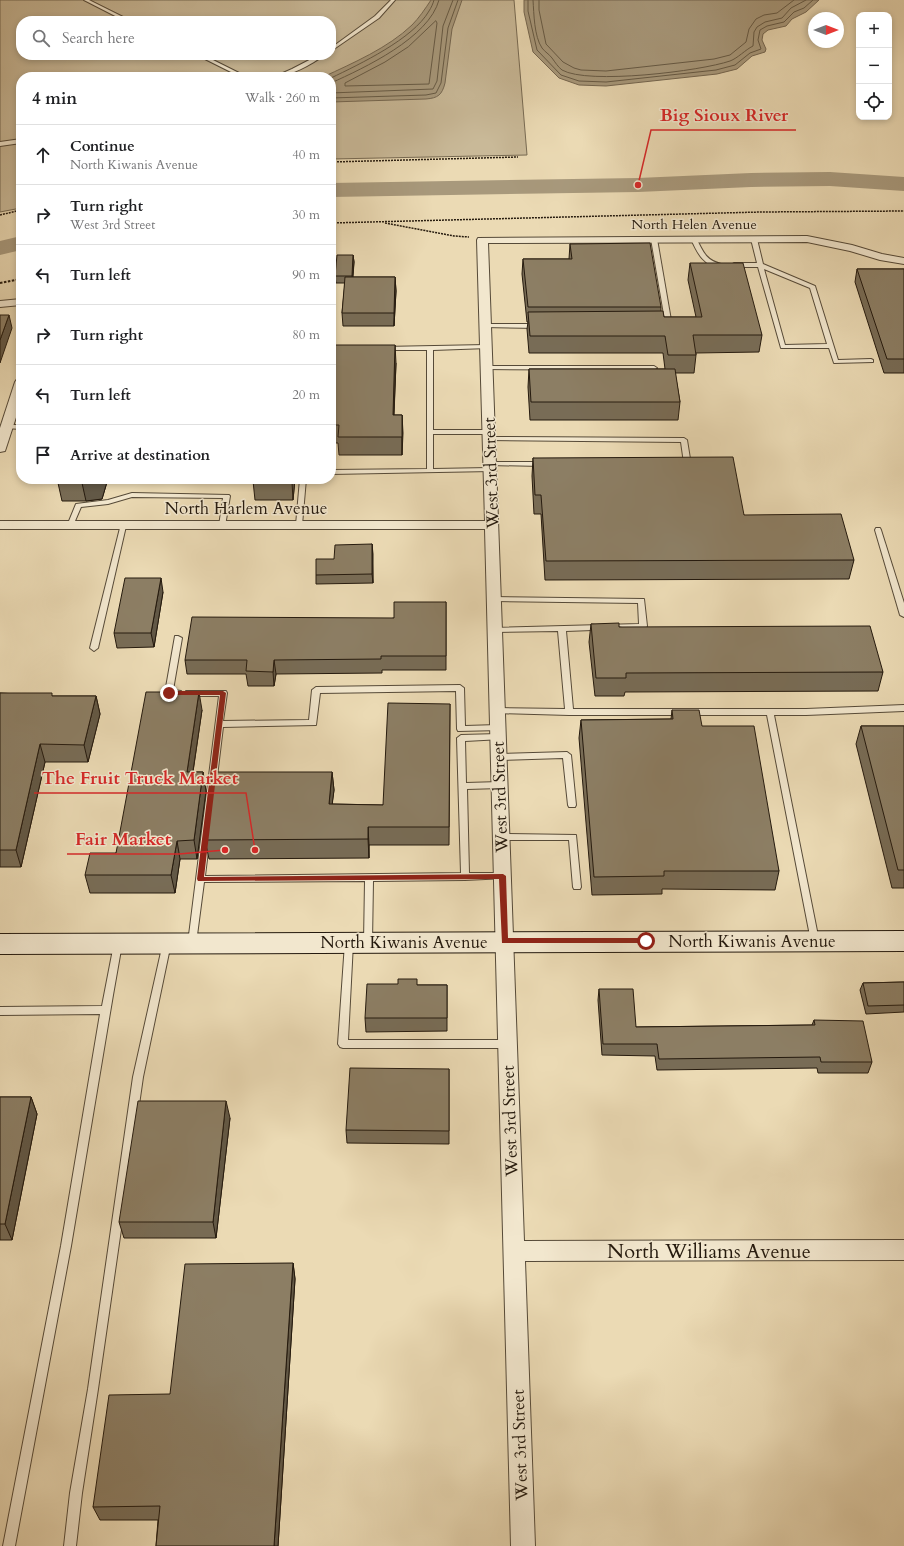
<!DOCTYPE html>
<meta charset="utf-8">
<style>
:root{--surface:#fff;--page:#f2f2f2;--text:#202124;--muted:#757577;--line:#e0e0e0}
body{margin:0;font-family:Cardo,serif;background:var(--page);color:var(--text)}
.controls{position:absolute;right:12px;top:12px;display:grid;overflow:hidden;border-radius:8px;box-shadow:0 2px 6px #0003}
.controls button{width:36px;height:36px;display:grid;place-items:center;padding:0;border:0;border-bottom:1px solid var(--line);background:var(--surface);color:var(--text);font:20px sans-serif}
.compass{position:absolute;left:808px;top:12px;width:36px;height:36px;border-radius:50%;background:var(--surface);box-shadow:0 2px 6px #0003;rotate:90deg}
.stop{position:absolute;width:12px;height:12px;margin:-9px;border:3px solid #8f2418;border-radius:50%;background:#fff}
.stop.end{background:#8f2418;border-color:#fff;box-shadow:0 1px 4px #0008}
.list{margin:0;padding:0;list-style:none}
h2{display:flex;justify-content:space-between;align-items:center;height:52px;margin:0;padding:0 16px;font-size:17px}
h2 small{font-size:13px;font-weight:400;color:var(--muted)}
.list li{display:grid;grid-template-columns:26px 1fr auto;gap:12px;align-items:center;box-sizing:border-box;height:60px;padding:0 16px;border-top:1px solid var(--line)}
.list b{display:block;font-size:15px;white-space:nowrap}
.list p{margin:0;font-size:13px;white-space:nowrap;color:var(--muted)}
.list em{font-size:13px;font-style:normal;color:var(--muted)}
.icon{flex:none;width:22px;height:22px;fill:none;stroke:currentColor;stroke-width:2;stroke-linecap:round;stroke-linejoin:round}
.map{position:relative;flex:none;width:904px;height:1546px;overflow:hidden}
.search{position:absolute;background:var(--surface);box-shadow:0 2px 6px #0003;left:16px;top:16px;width:320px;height:44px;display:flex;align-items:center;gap:10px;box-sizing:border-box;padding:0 14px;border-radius:16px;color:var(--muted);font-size:15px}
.panel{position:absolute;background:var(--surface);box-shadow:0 2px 6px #0003;left:16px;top:72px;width:320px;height:412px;border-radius:16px}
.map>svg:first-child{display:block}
.green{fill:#c9b998;stroke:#776a53;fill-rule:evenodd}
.water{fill:#a8997c;stroke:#746650}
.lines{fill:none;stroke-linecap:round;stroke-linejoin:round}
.shore{stroke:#665a45;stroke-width:1}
.river{fill:#a8997c;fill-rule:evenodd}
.lane-casing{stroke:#564a38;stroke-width:2}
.street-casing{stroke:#564a38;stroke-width:2}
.secondary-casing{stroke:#251a0e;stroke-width:2}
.path-far1{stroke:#251a0e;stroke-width:1.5;stroke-dasharray:2 1;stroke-linecap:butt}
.path{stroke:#251a0e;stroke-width:2;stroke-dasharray:2.5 1.5;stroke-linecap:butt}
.lane{fill:#f2e7ce;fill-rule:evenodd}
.street{fill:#f2e7ce;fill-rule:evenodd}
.secondary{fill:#f2e7ce;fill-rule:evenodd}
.wall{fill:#786c56;stroke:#251a0e}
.shaded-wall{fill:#625846;stroke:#251a0e}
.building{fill:#8c7e64;stroke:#251a0e}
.route{fill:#8f2418}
.labels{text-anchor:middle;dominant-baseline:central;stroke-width:3;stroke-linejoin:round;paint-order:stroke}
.far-street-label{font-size:14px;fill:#251a0e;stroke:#f2e7ce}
.street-label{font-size:17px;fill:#251a0e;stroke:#f2e7ce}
.near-street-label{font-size:20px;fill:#251a0e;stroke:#f2e7ce}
.leader{fill:none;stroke:#d62828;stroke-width:1.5}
.callout-dot{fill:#d62828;stroke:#f2e7ce;stroke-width:1.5}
.callout-label{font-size:18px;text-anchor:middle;font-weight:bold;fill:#d62828;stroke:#f2e7ce;stroke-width:3;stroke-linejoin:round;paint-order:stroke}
</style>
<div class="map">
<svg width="904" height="1546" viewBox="0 0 904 1546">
<rect width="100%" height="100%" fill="#ebdab4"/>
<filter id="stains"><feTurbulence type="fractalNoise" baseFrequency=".005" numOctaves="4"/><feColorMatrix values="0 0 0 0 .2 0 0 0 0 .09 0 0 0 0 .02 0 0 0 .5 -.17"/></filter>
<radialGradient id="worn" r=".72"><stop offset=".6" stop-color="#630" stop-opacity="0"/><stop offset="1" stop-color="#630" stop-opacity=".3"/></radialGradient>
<!-- green -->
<path class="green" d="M0 0H514L527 155 331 159V77H21V208L0 212ZM21 21H331V55H21Z"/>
<!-- water -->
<g class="water">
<path d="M431 0H462L452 29 445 83C442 95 438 98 426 99L331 102V77H323C353 63 388 48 412 25 419 18 425 9 431 0Z"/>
<path d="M524 0H819L806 12 792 19 786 26 768 30 763 34 762 40 766 49 765 52 752 56 737 69 717 74 606 86 579 85 559 78 533 52 524 12Z"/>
</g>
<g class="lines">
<!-- shore -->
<g class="shore">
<path d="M528 0V11L537 50 561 75 579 81 606 82 716 70 735 65 750 53 761 49 758 40 760 30 767 26 784 22 794 12 804 8 813 0"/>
<path d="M533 0C534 14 534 36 542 48 545 52 549 54 552 58 555 62 558 67 562 70 588 85 701 71 730 61 738 58 745 50 753 46L754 32 757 27 765 22 782 18 791 8 806 0"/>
<path d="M539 0V10L546 44 563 62 574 68 581 70 606 71 714 59 730 55 746 42 749 29 756 19 764 15 777 13 794 0"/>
<path d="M436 21 437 23 429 84 345 86V83L385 62 408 47Z"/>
<path d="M331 78C360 64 413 39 429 11 431 8 433 4 434 0"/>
<path d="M331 83C364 68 429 38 439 0"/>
<path d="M331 93 433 89 437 81 443 26 453 0"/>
<path d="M331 98 426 95 436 93 441 83 448 28 458 0"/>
</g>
<!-- river -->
<g class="river">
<path d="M830 172 904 177V191L830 186 751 187 638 192 331 197V183L638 178 751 173Z"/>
<path d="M21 236V250L0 255V241Z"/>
</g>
<defs>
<g id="lane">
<path d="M84 0H89L131 21H125Z"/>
<path d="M391 0H395L379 18 331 51V48L375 16Z"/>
<path d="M197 55H203L247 77H241Z"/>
<path d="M319 55H324C313 64 288 77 274 77L292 69Z"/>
<path d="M21 139V143L0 146V142Z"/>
<path d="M654 237 657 239 672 326 669 328 666 326 651 239Z"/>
<path d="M692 238H696C703 251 705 260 721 264V266C704 268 697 252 691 239Z"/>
<path d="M752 238 757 239 763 264 815 286 838 360 871 359 873 360V362L834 363 829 348H781L758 267H734L731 265 734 263H757L751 239ZM764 269 810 288 827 344 785 345Z"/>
<path d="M485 324H537L540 326 537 328 483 327V325Z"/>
<path d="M486 345 488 346V348L433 350V430H489L492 432 489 434H433V469L490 468 493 470 492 471 331 474V470L427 469V350H385L382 348 383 347Z"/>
<path d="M487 366H654L657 368 654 370 485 369V367Z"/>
<path d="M7 425H21V429L5 428V426Z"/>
<path d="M490 437 684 438 687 440 691 465 688 467 683 466 682 465 684 463 681 442 488 440 487 439Z"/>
<path d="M490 462H542L545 464 542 466 488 465V463Z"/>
<path d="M300 479H306L302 525 299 527 296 525Z"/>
<path d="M132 493 229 495 230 496 225 526 222 528 219 526 223 498 132 497 108 504 81 507 72 528H70L67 526 76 504 108 500Z"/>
<path d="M121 524H123L126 526 98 648 94 651 90 648Z"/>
<path d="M876 528H880L881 530 904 603V617L900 615 875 530Z"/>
<path d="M492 597 644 599 647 626 646 628 566 631 573 709H806L904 705V711L806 715H774L819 941 818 943 815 945 812 943 811 941 767 715H569L495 713 494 711 498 708 565 709 558 631 495 632H492L491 630 492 628 639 624 638 603 495 601 491 599Z"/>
<path d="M175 636H178L182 638 173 690 181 691 182 693C179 697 168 697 165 693Z"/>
<path d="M460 685 464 688 465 726 498 725 501 726 502 728 501 730 458 731 457 729 456 691 320 693 316 725 223 727 205 876 461 873 457 738 461 735 499 734 502 735 503 737 502 739 465 741 466 783 500 782 504 785 500 788 467 789 469 873H503L506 874 507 876 506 878 465 880 373 881 372 942 371 944 368 946 365 944 364 942 365 881 204 882 196 943 195 946 192 947 189 946 188 943 219 696H189L186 695 185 693 186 691H226L227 693 223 721 309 720 312 690 316 687Z"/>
<path d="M567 752 571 755 576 805 575 807H569L568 805 563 758 499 760 495 757 499 754Z"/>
<path d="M502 834 576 835 581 887 580 889H574L573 887 569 840H502L499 839 498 837 499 835Z"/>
<path d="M167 939 170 940 171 943 143 1077 98 1389 82 1493 76 1546H64L70 1493 88 1389 133 1077 163 943 164 940Z"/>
<path d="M349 939 352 940 353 943 348 1040H507L510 1041 512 1044 510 1047 507 1048H343L340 1047 338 1044 345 943 346 940Z"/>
<path d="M118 940 121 941 122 944 113 995 71 1246 15 1546H3L61 1246 100 1014 0 1015V1007L102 1006 114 944 115 941Z"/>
</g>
<g id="street">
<path d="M807 236 852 245 882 254 904 258V264L880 260 850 251 807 242 488 243 524 1241 904 1240V1260L525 1261 535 1546H511L485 529H0V521H485L477 240 478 238Z"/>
<path d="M21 299V305L0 307V301Z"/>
<path d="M21 378V402L6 448 5 451 0 452V428L15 382 17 379Z"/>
</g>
<path id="secondary" d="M904 931V951L0 954V934Z"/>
</defs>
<!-- lane casing -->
<use href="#lane" class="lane-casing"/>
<!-- street casing -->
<use href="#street" class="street-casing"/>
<!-- secondary casing -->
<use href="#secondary" class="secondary-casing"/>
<!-- path-far1 -->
<g class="path-far1">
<path d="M331 162 518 157"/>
<path d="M0 215 21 210"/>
<path d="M331 223 761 212 904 211"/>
<path d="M385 223 454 236 469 237"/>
</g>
<!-- path -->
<path class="path" d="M0 283 21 279"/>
<!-- lane -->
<use href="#lane" class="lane"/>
<!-- street -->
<use href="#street" class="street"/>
<!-- secondary -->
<use href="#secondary" class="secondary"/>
</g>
<!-- wall -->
<g class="wall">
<path d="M570 244 661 307V311L664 317H696L688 280 690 263 762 335 759 352 696 353V355L694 373H675L680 402 678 420H530L528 387 529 369H665L663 353H529L527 329 528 322H527L522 274 523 259H569Z"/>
<path d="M353 255 354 262 353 277H395L396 291 394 326H343L342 313 345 283H336L335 276Z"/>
<path d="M857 269H904V373H884L855 282Z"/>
<path d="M331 345 396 363 394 415H402V455H339L338 443H331Z"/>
<path d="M533 458 744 515 854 560 849 579 545 580 541 514H534L532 476Z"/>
<path d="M59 479H295L293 500H255L253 481 107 482 102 499 86 501H62L58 483Z"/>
<path d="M372 544 373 583 316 584V575L334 559Z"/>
<path d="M163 592 154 647 117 648 114 633Z"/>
<path d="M446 602V670H382V673L276 674 274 686H248L246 674H187L185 660 394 618Z"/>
<path d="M591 624 619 627 883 672 878 691 625 692 624 696H595L589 642Z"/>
<path d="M0 693 53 696H96L100 714 88 762H45L21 867H0Z"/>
<path d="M450 704 449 845H369V858L209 859 205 840 332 772 334 790 332 804 383 805Z"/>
<path d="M202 710 193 772H203L206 791 197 859H180L175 893H90L85 875 116 853Z"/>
<path d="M672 710 702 726 779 871 775 890 662 889V894L592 895 579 738 581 720 671 719Z"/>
<path d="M861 726H904V888H892L856 744Z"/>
<path d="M904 982V1012L866 1014 860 990 863 983Z"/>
<path d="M417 985H447V1031L366 1032 365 1018Z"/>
<path d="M599 989 636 1027 812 1025 814 1020 872 1062 868 1073H818L817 1068 657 1070 655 1056 602 1055 598 1000Z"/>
<path d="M449 1069V1144L347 1143 346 1130Z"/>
<path d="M0 1097H31L37 1114 12 1240H0Z"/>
<path d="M230 1118 216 1238H124L119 1222Z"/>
<path d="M293 1263 295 1279 278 1546H156L158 1520H100L93 1507 170 1394Z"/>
</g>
<!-- shaded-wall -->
<g class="shaded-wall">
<path d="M353 255 354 262 352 283V276Z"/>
<path d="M395 277 396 291 394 326V313Z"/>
<path d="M9 315 12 328 0 363V340Z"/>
<path d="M395 345 396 363 393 433V415Z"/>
<path d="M402 415 403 433 402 455Z"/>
<path d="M99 479H106L107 482 102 499 86 501 82 483Z"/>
<path d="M292 479H295L293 500 292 482Z"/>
<path d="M372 544 373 554V583L372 574Z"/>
<path d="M161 578 163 592 154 647 151 633Z"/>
<path d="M274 660 276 674 274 686 273 672Z"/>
<path d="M199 692 202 710 190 791 187 772Z"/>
<path d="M96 696 100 714 88 762 84 745Z"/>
<path d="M40 744 45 762 21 867 16 850Z"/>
<path d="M203 772 206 791 197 859 194 840Z"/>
<path d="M332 772 334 790 330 822 329 804Z"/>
<path d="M368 827 369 845V858L368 839Z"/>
<path d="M177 841 180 859 175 893 171 875Z"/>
<path d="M31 1097 37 1114 12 1240 5 1224Z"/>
<path d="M226 1101 230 1118 216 1238 213 1222Z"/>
<path d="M293 1263 295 1279 278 1546H274Z"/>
</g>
<!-- building -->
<g class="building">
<path d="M650 243 661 307H528L523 259H572L570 244Z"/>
<path d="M337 255H353L352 276H335Z"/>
<path d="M690 263H743L762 335H693L696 355H668L665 336H530L528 312 663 311 664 317H702Z"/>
<path d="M857 269H904V359H887Z"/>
<path d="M345 277H395L394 313H342Z"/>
<path d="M0 315H9L0 340Z"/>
<path d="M331 345H395L393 415H402V437H338L339 425H331Z"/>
<path d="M529 369H675L680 402H531Z"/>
<path d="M733 457 744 515 841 514 854 560 546 561 541 495H535L533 458Z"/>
<path d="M59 479H99V481L82 483H58Z"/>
<rect x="253" y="479" width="39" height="3"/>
<path d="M372 544V574L316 575V559H334L335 545Z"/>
<path d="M125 578H161L151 633H114Z"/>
<path d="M394 602H446V656H381V659L274 660 273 672 246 671 247 660H185L192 617 394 618Z"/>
<path d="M619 623V627L870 626 883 672 626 673V678H596L591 624Z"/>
<path d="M146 692H199L187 772H203L194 840 177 841 171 875H85L90 853H116Z"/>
<path d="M0 693H52V696H96L84 745 40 744 16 850H0Z"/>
<path d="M388 703 450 704 449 827H368V839L205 840 214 772H332L329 804 383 805Z"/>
<path d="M672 710H699L702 726H754L779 871H664V876L594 877 581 720 673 719Z"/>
<path d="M861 726H904V870H898Z"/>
<path d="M398 979H417V985H447V1018H365L367 984H398Z"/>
<path d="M904 982V1005L868 1006 863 983Z"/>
<path d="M599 989H633L636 1027 815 1025 814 1020 863 1021 872 1062H821L820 1057 659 1059 657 1044H603Z"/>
<path d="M350 1068 449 1069V1131L346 1130Z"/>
<path d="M0 1097H31L5 1224H0Z"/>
<path d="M138 1101H226L213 1222H119Z"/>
<path d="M293 1263 274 1546H156L160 1506 93 1507 109 1395 170 1394 185 1264Z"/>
</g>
<!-- route -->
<path class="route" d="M167 691H223L226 693 204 877 503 874 506 876 508 938H646L649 941 648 943H502L499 879 198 881 197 879 220 695H169L167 694Z"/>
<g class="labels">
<!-- far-street labels -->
<g class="far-street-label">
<text x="694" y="224">North Helen Avenue</text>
</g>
<!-- street labels -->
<g class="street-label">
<text transform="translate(491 473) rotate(-92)">West 3rd Street</text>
<text x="246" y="508">North Harlem Avenue</text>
<text transform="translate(500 797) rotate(-92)">West 3rd Street</text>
<text x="752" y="941">North Kiwanis Avenue</text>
<text x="404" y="942">North Kiwanis Avenue</text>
<text transform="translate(510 1121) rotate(-92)">West 3rd Street</text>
<text transform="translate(520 1445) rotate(-92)">West 3rd Street</text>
</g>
<!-- near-street labels -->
<g class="near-street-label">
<text x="709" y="1251">North Williams Avenue</text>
</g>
</g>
<!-- callouts -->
<path class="leader" d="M638 185L651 130H796M255 850L246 793H34M225 850L179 854H67"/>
<g class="callout-dot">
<circle cx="638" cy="185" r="4"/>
<circle cx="255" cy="850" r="4"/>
<circle cx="225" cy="850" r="4"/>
</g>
<g class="callout-label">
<text x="724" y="121">Big Sioux River</text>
<text x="140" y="784">The Fruit Truck Market</text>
<text x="123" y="845">Fair Market</text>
</g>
<rect width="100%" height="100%" filter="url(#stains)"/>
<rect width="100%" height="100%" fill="url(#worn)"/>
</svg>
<div class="controls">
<button>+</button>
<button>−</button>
<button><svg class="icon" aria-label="locate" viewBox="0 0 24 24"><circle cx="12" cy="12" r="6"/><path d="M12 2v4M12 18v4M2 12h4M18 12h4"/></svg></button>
</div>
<svg class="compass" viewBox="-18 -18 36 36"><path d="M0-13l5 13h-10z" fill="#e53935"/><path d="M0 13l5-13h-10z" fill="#757577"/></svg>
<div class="stop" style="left:646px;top:941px"></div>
<div class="stop end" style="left:169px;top:693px"></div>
<div class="search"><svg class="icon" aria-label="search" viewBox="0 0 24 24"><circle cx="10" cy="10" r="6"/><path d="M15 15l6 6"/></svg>Search here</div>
<section class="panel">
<h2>4 min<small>Walk · 260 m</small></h2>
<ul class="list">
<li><svg class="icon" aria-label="ahead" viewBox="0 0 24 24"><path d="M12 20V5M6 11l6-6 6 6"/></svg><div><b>Continue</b><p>North Kiwanis Avenue</p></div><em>40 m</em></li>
<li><svg class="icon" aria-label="right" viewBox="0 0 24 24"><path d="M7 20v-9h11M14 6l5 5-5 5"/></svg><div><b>Turn right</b><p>West 3rd Street</p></div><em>30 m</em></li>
<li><svg class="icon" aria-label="left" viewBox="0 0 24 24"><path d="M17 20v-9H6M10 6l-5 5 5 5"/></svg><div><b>Turn left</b></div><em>90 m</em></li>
<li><svg class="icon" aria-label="right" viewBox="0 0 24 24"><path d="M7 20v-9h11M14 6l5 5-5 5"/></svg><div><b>Turn right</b></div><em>80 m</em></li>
<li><svg class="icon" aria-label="left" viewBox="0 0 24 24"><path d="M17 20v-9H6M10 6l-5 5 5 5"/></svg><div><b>Turn left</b></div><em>20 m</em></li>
<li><svg class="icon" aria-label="arrive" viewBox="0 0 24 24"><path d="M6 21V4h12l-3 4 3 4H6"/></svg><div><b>Arrive at destination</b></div></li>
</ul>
</section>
</div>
